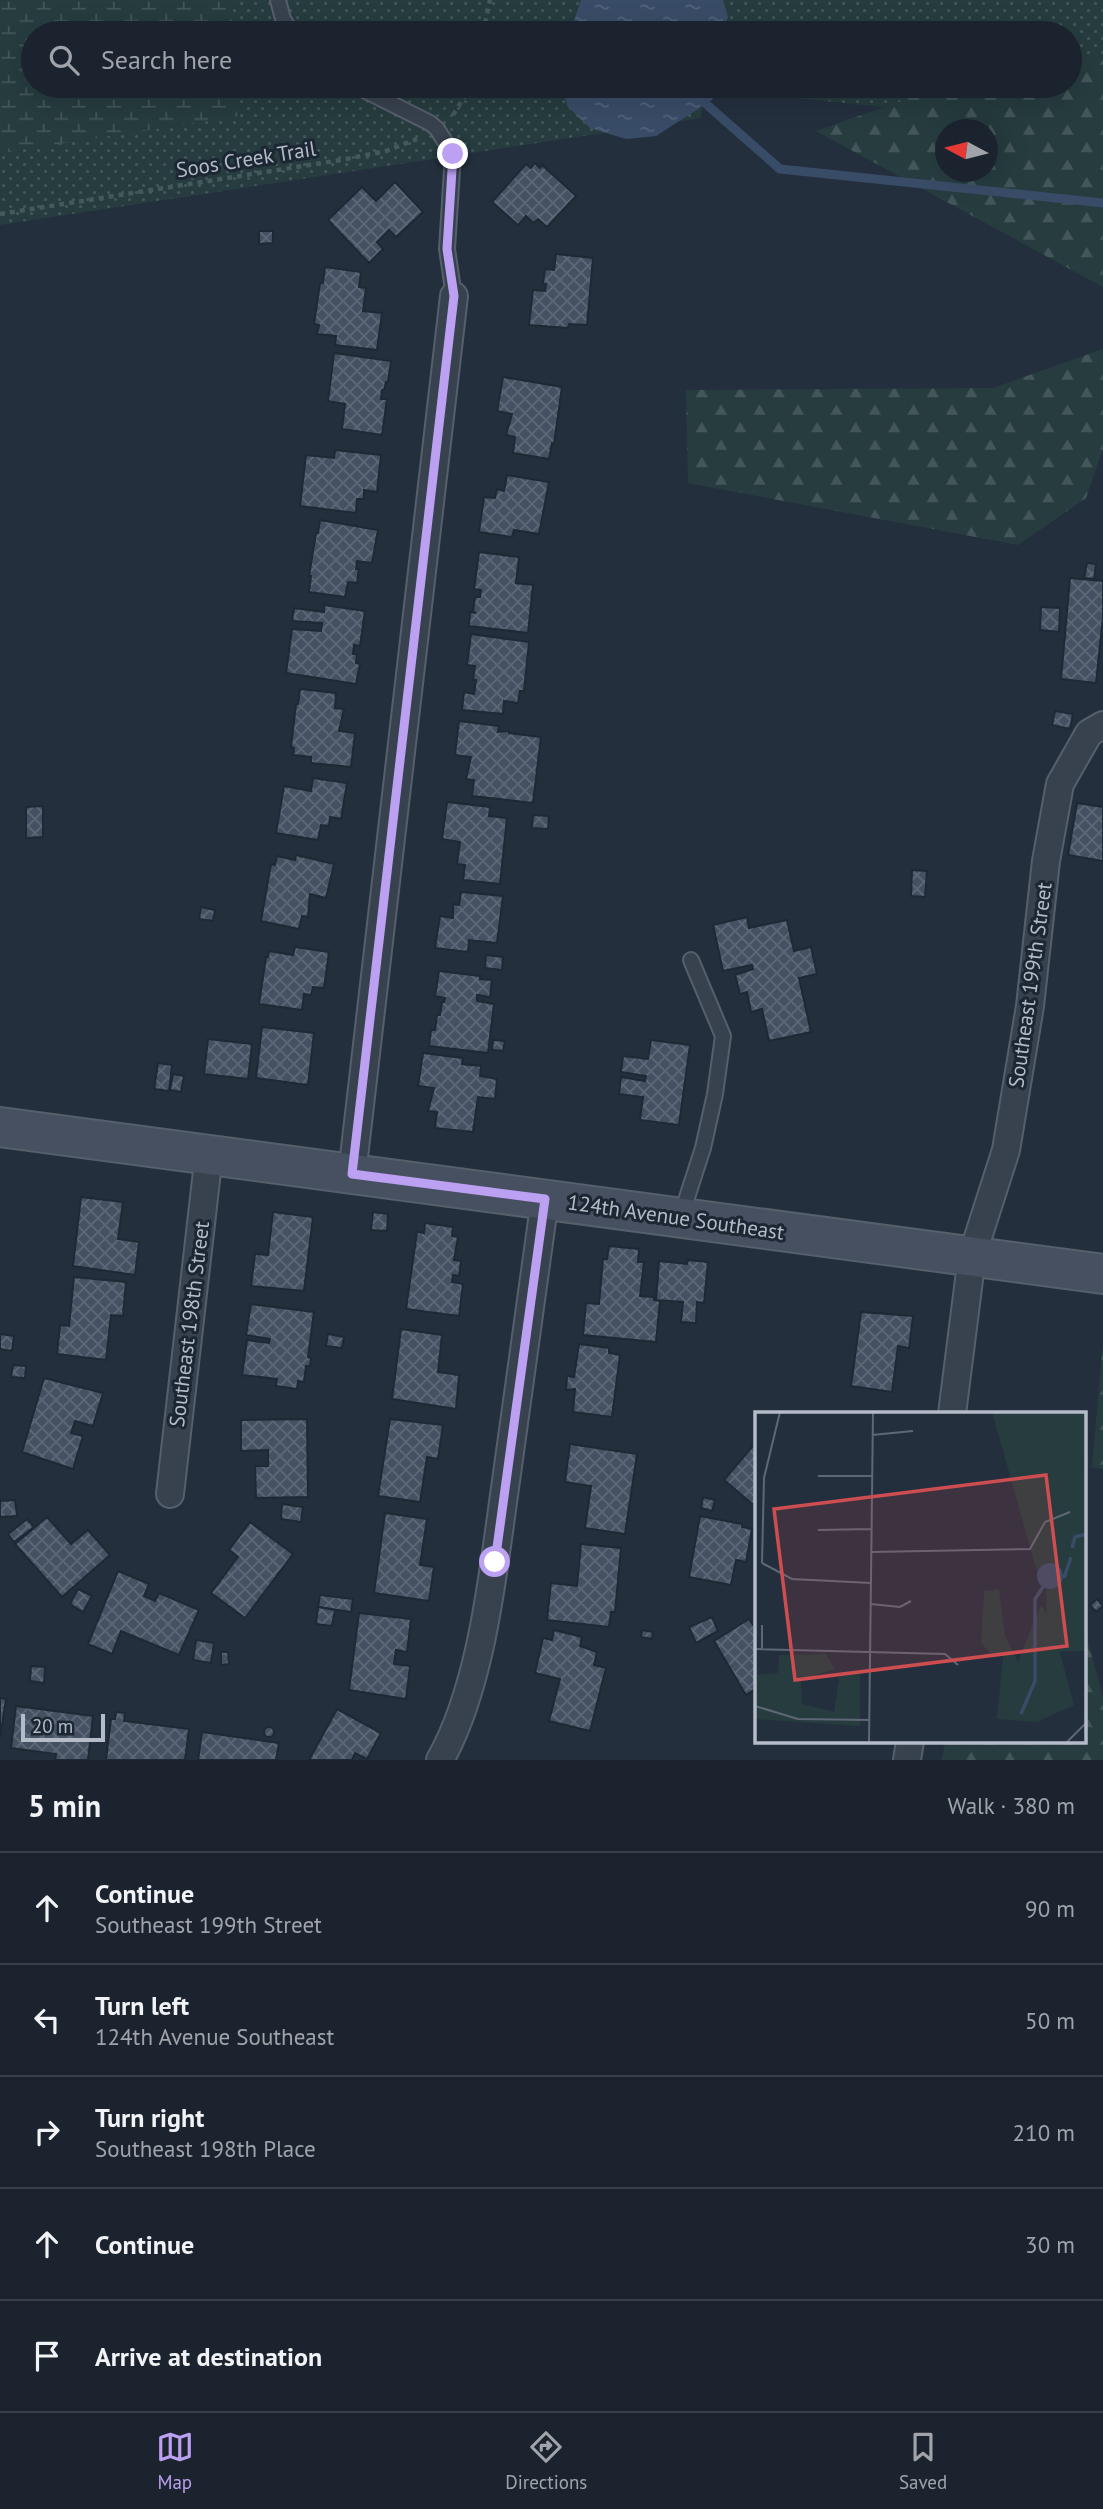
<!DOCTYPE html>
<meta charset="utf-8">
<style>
:root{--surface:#1b232e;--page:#242b36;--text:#f1f3f6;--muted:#a0a4aa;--line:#39404a;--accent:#bca0f2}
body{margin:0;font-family:"PT Sans",sans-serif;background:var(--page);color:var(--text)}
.compass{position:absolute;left:935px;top:119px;width:63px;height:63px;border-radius:50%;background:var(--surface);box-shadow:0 7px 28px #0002;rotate:277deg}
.scale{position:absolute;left:21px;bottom:18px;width:84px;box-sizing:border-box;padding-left:7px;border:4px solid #b4bcc9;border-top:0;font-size:19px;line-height:24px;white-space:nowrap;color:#b4bcc9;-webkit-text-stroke:5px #1d2633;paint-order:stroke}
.stop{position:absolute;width:21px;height:21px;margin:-16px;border:5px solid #bca0f2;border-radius:50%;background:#fff}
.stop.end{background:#bca0f2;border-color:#fff;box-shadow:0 2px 7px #0008}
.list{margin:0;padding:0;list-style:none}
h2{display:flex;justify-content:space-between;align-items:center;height:91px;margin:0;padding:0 28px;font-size:30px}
h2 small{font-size:23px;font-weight:400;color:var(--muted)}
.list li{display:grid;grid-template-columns:46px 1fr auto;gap:21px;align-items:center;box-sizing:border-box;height:112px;padding:0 28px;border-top:2px solid var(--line)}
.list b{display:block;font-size:26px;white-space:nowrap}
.list p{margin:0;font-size:23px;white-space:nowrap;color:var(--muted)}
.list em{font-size:23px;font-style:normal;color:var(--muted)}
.icon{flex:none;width:38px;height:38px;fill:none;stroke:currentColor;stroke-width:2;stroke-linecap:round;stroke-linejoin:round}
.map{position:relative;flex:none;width:1103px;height:1760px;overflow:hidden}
.search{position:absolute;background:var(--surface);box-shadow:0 7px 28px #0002;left:21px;right:21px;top:21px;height:77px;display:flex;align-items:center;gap:18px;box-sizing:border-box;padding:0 24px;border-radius:38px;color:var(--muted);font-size:26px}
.sheet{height:651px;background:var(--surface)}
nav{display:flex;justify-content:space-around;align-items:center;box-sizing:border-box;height:98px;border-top:2px solid var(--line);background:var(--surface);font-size:19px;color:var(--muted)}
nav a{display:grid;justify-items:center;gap:4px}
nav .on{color:var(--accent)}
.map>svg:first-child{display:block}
.grass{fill:url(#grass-dots);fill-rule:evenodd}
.forest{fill:url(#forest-firs);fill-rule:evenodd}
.wetland{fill:url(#wetland-marsh)}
.water{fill:url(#water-ripples)}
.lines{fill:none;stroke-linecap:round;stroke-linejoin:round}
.stream{stroke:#394c67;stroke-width:9}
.building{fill:url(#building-cross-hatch);stroke:#1f2835;stroke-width:2}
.lane-casing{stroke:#565f6c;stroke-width:18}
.street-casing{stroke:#565f6c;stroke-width:30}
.secondary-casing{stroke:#565f6c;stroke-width:42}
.path{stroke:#44595c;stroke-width:4.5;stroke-dasharray:5 5;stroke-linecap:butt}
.lane{stroke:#38414e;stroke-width:14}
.street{stroke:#38414e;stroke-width:26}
.secondary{stroke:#465061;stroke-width:38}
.route{stroke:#bca0f2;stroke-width:9}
.labels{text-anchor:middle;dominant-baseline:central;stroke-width:6;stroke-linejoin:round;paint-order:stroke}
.street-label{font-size:21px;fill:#b4bcc9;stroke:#1d2633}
.inset-river{fill:none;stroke:#394c67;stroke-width:3.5}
.inset-road{fill:none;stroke:#5e6776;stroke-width:2}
.view{fill:#ce4d50;fill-opacity:0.15;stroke:#ce4d50;stroke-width:3.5}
.inset-edge{fill:none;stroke:#b4bcc9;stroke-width:3.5}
</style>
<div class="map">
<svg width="1103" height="1760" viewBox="0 0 1103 1760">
<defs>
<pattern id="grass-dots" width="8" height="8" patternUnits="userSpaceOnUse" patternTransform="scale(1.75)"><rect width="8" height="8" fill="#263c3f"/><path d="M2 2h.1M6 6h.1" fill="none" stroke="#435659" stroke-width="1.8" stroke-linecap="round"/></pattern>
<pattern id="forest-firs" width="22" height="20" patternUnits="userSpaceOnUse" patternTransform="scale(1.75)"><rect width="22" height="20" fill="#263c3f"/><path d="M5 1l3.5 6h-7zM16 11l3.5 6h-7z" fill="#435659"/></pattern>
<pattern id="wetland-marsh" width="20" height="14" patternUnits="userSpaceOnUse" patternTransform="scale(1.75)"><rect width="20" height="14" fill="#263c3f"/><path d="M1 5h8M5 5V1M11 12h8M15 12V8" fill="none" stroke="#435659"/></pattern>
<pattern id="water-ripples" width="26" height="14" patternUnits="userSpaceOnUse" patternTransform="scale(1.75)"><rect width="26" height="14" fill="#394c67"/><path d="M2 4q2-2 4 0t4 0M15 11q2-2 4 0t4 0" fill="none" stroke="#53647b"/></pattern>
<pattern id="building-cross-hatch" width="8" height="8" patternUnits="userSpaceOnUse" patternTransform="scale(1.75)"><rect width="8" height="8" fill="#455162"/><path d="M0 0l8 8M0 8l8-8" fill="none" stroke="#5d6877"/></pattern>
</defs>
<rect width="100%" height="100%" fill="#242f3e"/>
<!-- grass -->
<path class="grass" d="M0 0H1103V131L704 88 701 118 0 225ZM33 33H1070V86H33Z"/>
<!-- forest -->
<g class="forest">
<path d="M1103 55V287L816 131 944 86H1070V59ZM946 130H988V172H946Z"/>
<path d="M1103 349V449L1086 498 1018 545 688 483 686 390 993 388Z"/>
<path d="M1103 1341V1469L1092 1467Z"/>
<path d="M1084 1626 1103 1697V1760H942L945 1741H1084Z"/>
</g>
<!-- wetland -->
<path class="wetland" d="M0 0H231L233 33H33V86H238L240 116 0 153Z"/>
<!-- water -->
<g class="water">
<path d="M581 0H723L728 17 722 33H570Z"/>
<path d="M561 86H718L712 100 656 136 626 139 590 128 568 107Z"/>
</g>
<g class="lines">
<!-- stream -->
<path class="stream" d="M701 86 706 104 780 169 1103 203"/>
</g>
<!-- building -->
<g class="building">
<path d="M535 163 540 168 542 165 576 196 547 227 538 219 533 223 526 216 518 225 492 202 526 164 531 168Z"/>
<path d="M395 182 423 212 396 237 389 230 377 242 383 249 369 263 328 220 362 187 376 201Z"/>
<path d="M259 231H273V243L259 244Z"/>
<path d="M556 254 593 258 587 325 569 324 568 328 529 325 533 290 545 291 546 284H543L545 269 554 270Z"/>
<path d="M325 267 361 272 359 287 366 288 363 311 382 313 377 350 335 345 336 336 317 334 319 325 314 324 320 283H323Z"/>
<path d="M334 353 391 361 388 382H386L384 390H382L381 399H387L382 435 342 429 345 404 328 401Z"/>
<path d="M503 377 562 387 554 444 552 443 549 459 513 453 515 437 506 435 512 414 497 411Z"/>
<path d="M335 450 381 455 377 492 364 490V499H357L356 513 300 506 306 455 334 458Z"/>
<path d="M507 475 549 482 539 534 514 530 512 537 479 532 484 497 495 498 497 489 504 491Z"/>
<path d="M320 520 378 530 372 563 357 561 356 569H359L357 583 348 582 345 597 309 592 311 576H309L316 533H318Z"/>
<path d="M479 552 519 557 516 583 533 585 528 633 469 626 470 612 476 613 473 611 475 597H480L481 590 474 589Z"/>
<path d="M1087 563 1096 564 1094 579 1084 578Z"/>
<path d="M1070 578 1103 581V617L1096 683 1061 679Z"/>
<path d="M324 605 365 611 360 646 354 645 353 654H357L356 663 360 664 356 684 286 673 292 629 321 631 322 623 292 621 294 608 324 612Z"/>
<path d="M1041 607 1060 608 1059 632 1040 630Z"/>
<path d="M471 634 529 642 524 691H520L518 703 504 701 503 714 462 710 464 692 474 694 476 680H473L475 666 467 665Z"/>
<path d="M300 689 336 693 335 708 344 709 339 731 355 733 351 767 311 763V757L293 755 294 748 291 747 296 704H298Z"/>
<path d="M1055 711 1073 714 1070 729 1052 725Z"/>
<path d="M459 721 499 726 498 732 509 731V733L541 737 533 803 472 796 474 780 466 779 471 757 455 755Z"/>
<path d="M313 778 347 783 341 819 330 817 329 826 321 825 318 840 276 833 284 786 311 791Z"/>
<path d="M447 802 490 807 489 816 507 818 500 884 463 880 465 865 457 864 460 842 442 839Z"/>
<path d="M1077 803 1103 807V861L1068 855Z"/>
<path d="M43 806V837L26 838V807Z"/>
<path d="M533 815 549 816 548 829 532 828Z"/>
<path d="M296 855 334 864 326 898 310 894 308 917 302 916 299 929 261 921 271 864 275 865 277 856 295 860Z"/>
<path d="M912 870 927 871 925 897 911 896Z"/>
<path d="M461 892 503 896 497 943 469 940 468 952 435 948 440 916 453 918V904L459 905Z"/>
<path d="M201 907 215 910 213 921 199 919Z"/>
<path d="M747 917 749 928 787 920 794 951 811 947 817 974 799 978 811 1032 769 1041 762 1009 751 1012 747 992 740 994 735 975 753 969 752 965 723 971 713 925Z"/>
<path d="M295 947 329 952 324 988 313 987 311 995 304 994 302 1010 259 1004 266 957H268L269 951 293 955Z"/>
<path d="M486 955 503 957 502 970 485 968Z"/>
<path d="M439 971 480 976V979L492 980 490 997 477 995V1001L494 1004 488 1053 429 1046 431 1030H435L437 1015H440L442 1002H444L445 998 435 996Z"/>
<path d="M262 1027 314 1033 308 1085 256 1078Z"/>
<path d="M208 1039 252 1044 248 1079 204 1074Z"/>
<path d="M493 1040 505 1041 503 1051 492 1050Z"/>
<path d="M651 1040 690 1045 679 1125 640 1120 643 1097 619 1094 621 1077 645 1081 646 1076 621 1072 623 1056 648 1059Z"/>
<path d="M423 1053 463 1058 462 1064 481 1066 480 1076 497 1079 495 1099 478 1097 473 1132 435 1128 437 1112 428 1111 434 1088 418 1086Z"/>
<path d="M158 1063 172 1065 169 1091 154 1089Z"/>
<path d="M173 1074 184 1076 181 1092 170 1090Z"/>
<path d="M81 1197 123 1202 118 1239 139 1242 135 1275 73 1266Z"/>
<path d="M273 1212 313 1217 304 1291 251 1286 255 1254 268 1255Z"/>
<path d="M373 1212 388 1214 387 1231 371 1230Z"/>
<path d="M425 1223 453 1227 452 1236 458 1237 454 1260 461 1261 459 1276 453 1275 452 1282 463 1284 459 1316 406 1309 417 1232 424 1233Z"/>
<path d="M609 1246 639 1249 638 1262H644L640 1296 654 1297V1300L660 1301 656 1342 583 1335 586 1303 599 1304 603 1259H607Z"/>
<path d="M688 1260 708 1262 704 1303 697 1302 696 1323 681 1322 683 1302 656 1300 659 1261 687 1264Z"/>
<path d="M74 1277 126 1282 123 1316 111 1315 106 1360 57 1354 60 1325 69 1326Z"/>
<path d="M251 1304 314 1312 308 1357 311 1358 310 1366H306L304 1382 298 1381 297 1389 276 1386 277 1379 242 1375 247 1340 269 1343 270 1339 246 1335Z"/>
<path d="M861 1312 913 1316 909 1348 898 1346 892 1392 851 1386Z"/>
<path d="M401 1329 442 1335 438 1372 459 1375 456 1409 392 1399Z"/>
<path d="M0 1334 14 1336 12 1351 0 1349Z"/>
<path d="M328 1334 344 1337 342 1348 326 1346Z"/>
<path d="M579 1344 609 1348V1353L620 1355 612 1417 573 1412 575 1389 566 1390 567 1376 574 1377Z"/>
<path d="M13 1365 26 1366 25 1378 11 1377Z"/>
<path d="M44 1378 103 1393 93 1426 75 1421 71 1433 83 1436 73 1469 22 1452Z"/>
<path d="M307 1419 308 1497 256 1498 255 1466H268V1450L241 1451V1420Z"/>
<path d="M390 1419 443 1425 438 1459 427 1457 420 1502 378 1496Z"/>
<path d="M757 1441V1508L724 1480Z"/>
<path d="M570 1444 637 1454 625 1534 585 1528 591 1486 565 1482Z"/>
<path d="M703 1497 715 1500 712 1511 701 1508Z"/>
<path d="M15 1500 17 1516 0 1517V1501Z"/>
<path d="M282 1504 303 1507 301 1522 281 1519Z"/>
<path d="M385 1513 427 1519 420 1565 434 1567 429 1601 374 1593Z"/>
<path d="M700 1516 742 1524V1527L752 1529 746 1562 736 1560 731 1585 689 1577Z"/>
<path d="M47 1517 71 1544 88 1530 110 1555 62 1597 15 1544Z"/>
<path d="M27 1519 34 1527 14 1542 8 1534Z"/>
<path d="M250 1522 293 1554 245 1618 211 1593 238 1557 229 1550Z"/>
<path d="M581 1544 621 1548 615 1612H611L609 1627 547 1620 551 1583 577 1586Z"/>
<path d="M118 1571 149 1584 144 1596 155 1601 159 1593 199 1610 179 1655 121 1631 112 1654 88 1644Z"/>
<path d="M78 1589 92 1596 83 1612 70 1604Z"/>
<path d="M320 1595 353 1599 351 1612 318 1607Z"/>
<path d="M1097 1599 1103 1606 1096 1612 1090 1605Z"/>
<path d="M318 1607 335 1610 332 1626 316 1624Z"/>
<path d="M359 1613 411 1619 407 1652 396 1650 394 1664 410 1666 406 1699 349 1690Z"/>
<path d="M712 1617 718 1631 696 1643 689 1627Z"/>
<path d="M749 1619 757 1631V1688L746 1695 714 1641Z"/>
<path d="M554 1630 582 1637 580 1646 597 1652 594 1665 606 1668 590 1731 549 1721 560 1679 535 1673 543 1638 552 1640Z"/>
<path d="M642 1630 653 1632 652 1639 641 1637Z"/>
<path d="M196 1640 214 1643 211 1663 193 1660Z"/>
<path d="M221 1652H228L229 1664 221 1665Z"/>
<path d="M31 1666 45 1667 44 1683 30 1681Z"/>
<path d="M0 1698 6 1699 0 1738Z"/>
<path d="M16 1706 93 1716 88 1760H55L56 1754 11 1748Z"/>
<path d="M337 1709 381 1733 367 1759 355 1753 352 1760H309Z"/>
<path d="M116 1712 125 1713 124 1721 189 1729 185 1760H106L111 1719H115Z"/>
<circle cx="269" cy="1732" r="5"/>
<path d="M202 1732 279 1743 276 1760H198Z"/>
</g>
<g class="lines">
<defs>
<g id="lane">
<path d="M278 0 283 19 292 33"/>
<path d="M356 86 430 123 437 129 453 154 447 249 454 296"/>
<path d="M681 1216 703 1148 715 1094 723 1036 691 960"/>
</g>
<g id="street">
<path d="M352 1174 454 296"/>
<path d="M952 1414 972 1256 1006 1150 1030 1006 1046 861 1060 784 1089 733 1103 725"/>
<path d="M170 1494 209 1154"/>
<path d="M440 1760C482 1686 493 1572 505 1488 518 1392 532 1296 545 1199"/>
<path d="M907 1760 910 1741"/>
</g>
<path id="secondary" d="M0 1127 1103 1274"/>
</defs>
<!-- lane casing -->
<use href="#lane" class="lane-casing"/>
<!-- street casing -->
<use href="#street" class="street-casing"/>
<!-- secondary casing -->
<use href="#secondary" class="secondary-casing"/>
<!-- path -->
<g class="path">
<path d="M483 33 490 0"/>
<path d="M453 115 471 86"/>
<path d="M0 214 341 160 386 151 417 139"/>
</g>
<!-- lane -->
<use href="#lane" class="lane"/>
<!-- street -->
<use href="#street" class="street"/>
<!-- secondary -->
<use href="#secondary" class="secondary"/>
</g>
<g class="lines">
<!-- route -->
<path class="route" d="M453 154 447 249 454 296 352 1174 545 1199 495 1562"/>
</g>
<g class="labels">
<!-- street labels -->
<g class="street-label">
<text transform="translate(246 159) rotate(-9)">Soos Creek Trail</text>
<text transform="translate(1030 985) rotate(-82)">Southeast 199th Street</text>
<text transform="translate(676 1217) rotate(8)">124th Avenue Southeast</text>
<text transform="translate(189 1324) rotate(-83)">Southeast 198th Street</text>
</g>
</g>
<!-- overview -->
<g transform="translate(755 1412)">
<rect width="331" height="331" fill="#242f3e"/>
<path d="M237 0H331V239L292 240 291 174H286Z" fill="#263c3f"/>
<path d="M310 59 331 60V84H315ZM244 177 250 224 263 250 286 192 299 218 319 293 282 310 242 307 248 244 235 241 226 231 229 179ZM71 242 80 257 46 268 47 292 79 300 85 260H105V314L0 307 2 263 23 261 24 243Z" fill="#263c3f"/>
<path d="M249 0H331V45L305 52 310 85 298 99 278 103Z" fill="#263c3f"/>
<path d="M282 164a13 13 0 1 1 26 0a13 13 0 1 1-26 0Z" fill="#394c67"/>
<path class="inset-river" d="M317 136 320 125 331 122M309 166 316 145M266 302 280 269V187L288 175"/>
<path class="inset-road" d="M117 23 158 19M63 64H117M63 118 116 117M116 140 275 137 290 110 315 100M7 151 9 66 25 0M7 151 37 167 116 171M116 192 145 195 156 189M7 213V237M0 237 190 242 203 253M0 294 43 307 114 308M114 331 118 0M311 331 331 311"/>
<path class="view" d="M291 63 312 234 40 268 19 97Z"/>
<rect width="331" height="331" class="inset-edge"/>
</g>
</svg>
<svg class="compass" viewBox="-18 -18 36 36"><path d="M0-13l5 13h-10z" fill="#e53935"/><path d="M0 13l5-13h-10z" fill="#a0a4aa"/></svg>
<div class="scale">20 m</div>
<div class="stop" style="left:495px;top:1562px"></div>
<div class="stop end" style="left:453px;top:154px"></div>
<div class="search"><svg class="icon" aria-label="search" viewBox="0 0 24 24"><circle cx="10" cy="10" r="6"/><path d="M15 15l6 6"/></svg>Search here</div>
</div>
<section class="sheet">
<h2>5 min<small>Walk · 380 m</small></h2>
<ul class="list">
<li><svg class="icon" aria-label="ahead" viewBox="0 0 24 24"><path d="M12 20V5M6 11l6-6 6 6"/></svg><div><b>Continue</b><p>Southeast 199th Street</p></div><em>90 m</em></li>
<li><svg class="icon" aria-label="left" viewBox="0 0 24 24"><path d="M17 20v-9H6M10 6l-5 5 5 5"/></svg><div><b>Turn left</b><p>124th Avenue Southeast</p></div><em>50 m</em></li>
<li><svg class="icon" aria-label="right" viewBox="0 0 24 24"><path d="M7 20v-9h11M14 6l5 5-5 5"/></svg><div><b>Turn right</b><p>Southeast 198th Place</p></div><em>210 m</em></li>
<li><svg class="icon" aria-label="ahead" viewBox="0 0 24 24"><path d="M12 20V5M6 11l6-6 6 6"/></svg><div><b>Continue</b></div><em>30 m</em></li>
<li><svg class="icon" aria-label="arrive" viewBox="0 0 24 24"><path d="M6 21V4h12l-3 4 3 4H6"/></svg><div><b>Arrive at destination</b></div></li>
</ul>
</section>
<nav>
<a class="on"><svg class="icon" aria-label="map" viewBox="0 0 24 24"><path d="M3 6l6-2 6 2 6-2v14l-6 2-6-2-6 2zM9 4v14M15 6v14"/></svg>Map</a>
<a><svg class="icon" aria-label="directions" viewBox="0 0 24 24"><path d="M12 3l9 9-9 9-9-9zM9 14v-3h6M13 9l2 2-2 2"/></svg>Directions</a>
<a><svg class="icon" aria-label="saved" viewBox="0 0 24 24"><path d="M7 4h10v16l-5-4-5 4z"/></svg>Saved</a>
</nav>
